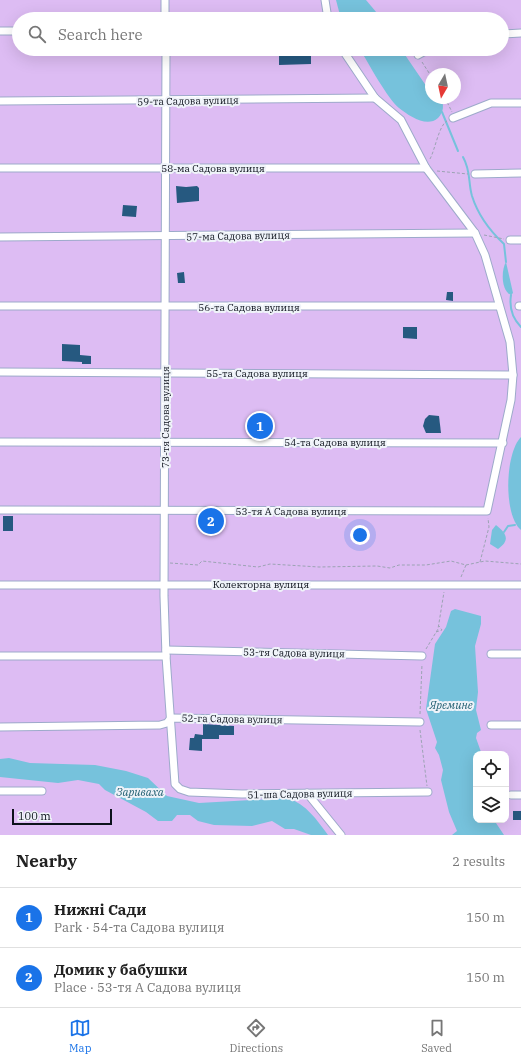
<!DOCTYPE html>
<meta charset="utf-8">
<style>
:root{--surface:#fff;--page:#f6f6f6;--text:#222;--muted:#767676;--line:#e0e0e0;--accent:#1a73e8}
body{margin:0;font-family:"IBM Plex Serif",serif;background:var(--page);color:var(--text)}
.controls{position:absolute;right:12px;bottom:12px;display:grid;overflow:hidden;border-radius:8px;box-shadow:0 4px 16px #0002}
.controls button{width:36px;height:36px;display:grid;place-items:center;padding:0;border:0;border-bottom:1px solid var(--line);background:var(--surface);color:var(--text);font:20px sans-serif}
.compass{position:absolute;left:425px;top:68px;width:36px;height:36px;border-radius:50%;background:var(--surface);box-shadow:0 4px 16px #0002;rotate:189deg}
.scale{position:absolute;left:12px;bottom:10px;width:100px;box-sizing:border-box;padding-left:4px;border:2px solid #0c111b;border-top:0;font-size:11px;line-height:14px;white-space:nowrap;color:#0c111b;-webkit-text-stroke:3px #eff3f9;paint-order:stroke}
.you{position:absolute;left:360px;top:535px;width:14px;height:14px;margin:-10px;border:3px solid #fff;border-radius:50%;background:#1a73e8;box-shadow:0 0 0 6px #1a73e833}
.badge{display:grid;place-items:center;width:26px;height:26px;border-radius:50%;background:var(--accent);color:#fff;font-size:13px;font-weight:700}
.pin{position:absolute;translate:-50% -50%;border:2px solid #fff;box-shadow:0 1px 4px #0006}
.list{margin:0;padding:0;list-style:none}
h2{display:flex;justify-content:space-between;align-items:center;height:52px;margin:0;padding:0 16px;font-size:17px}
h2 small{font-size:13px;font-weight:400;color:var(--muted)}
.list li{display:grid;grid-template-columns:26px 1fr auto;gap:12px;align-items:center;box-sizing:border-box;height:60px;padding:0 16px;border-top:1px solid var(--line)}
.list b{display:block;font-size:15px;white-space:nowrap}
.list p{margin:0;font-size:13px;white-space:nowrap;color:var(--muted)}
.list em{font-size:13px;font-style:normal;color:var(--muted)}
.icon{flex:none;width:22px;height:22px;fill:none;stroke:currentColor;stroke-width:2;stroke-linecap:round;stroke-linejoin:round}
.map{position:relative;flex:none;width:521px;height:835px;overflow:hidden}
.search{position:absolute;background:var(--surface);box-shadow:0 4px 16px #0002;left:12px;right:12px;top:12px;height:44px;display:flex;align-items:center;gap:10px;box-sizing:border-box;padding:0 14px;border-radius:22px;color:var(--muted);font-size:15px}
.sheet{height:172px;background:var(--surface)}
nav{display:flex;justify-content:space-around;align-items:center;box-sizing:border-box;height:56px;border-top:1px solid var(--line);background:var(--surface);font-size:11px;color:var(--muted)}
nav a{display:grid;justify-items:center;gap:2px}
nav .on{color:var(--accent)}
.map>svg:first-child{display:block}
.green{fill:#ddbcf3;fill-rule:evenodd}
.water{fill:#76c2dc}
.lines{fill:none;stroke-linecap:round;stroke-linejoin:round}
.stream{stroke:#76c2dc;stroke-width:2}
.building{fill:#265980}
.minor-casing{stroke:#9daaca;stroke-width:9}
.path{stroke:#9ca3b4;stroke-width:1;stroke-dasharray:3 2;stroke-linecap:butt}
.minor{stroke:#fff;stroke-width:7}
.labels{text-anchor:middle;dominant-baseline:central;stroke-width:4;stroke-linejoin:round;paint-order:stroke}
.street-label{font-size:10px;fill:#0c111b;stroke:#eff3f9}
.water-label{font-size:11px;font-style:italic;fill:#236073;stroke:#eff3f9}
</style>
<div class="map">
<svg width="521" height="835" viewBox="0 0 521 835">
<rect width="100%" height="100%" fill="#dde5f9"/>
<!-- green -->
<path class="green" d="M0 0H521V835H0ZM19 19H502V49H19ZM431 74H455V98H431ZM476 754H506V820H476Z"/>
<!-- water -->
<g class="water">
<path d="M336 0H366L382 19H341Z"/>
<path d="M360 49H401L431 93V98H441C444 105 444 112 438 118 427 128 409 116 399 108 388 99 368 63 360 49Z"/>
<path d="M506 262 513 293 511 295C501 291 501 270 506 262Z"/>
<path d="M521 437V530C503 515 505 453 521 437Z"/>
<path d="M496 525C506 533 511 540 498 549L490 544 492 530Z"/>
<path d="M455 609 481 616V624L475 646 478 692 476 710 481 730 477 733 476 738 481 752V754H476V820H494L504 835H452L457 831 449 812 441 780 443 770 439 755 435 748 437 742 426 709 435 644 446 627 451 611Z"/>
<path d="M9 758 30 763 95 765 126 771 148 778 167 796 199 803 288 798C307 805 316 819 328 835H311L294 829H285L272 821 252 826 214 825 198 821 190 815H177L172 821H158L146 812 105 790 99 784 78 780 58 783 0 777V759Z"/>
</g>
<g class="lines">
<!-- stream -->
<g class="stream">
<path d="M442 112 458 151"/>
<path d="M463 157C471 171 468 182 472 196 478 215 490 231 504 244L506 262"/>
<path d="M511 295C509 308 512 318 521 327"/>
<path d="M504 532 508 526 515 525"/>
</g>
</g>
<!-- building -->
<g class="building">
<path d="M279 49H291V52H311V64L279 65Z"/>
<rect x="462" y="49" width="21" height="5"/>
<path d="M176 186 186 187 197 186 199 188V201L177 203Z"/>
<path d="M123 205 137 206 136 217 122 216Z"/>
<path d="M184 272 185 283H178L177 273Z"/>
<path d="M447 292H453V301L446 300Z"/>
<path d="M403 327H417V339L403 338Z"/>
<path d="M62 344 80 345V355L91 356V364H82V362L62 361Z"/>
<path d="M429 415 439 416 441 433H426L423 426 425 419Z"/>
<rect x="3" y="516" width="10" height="15"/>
<path d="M203 724 234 726V735H219V739H202V751L189 750 190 738H194L195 734 203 735Z"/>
<rect x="513" y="811" width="8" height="9"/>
</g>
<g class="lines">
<defs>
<g id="minor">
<path d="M165 0V19"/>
<path d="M325 0 328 19"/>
<path d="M0 31H19"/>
<path d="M502 34 521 33"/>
<path d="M166 49 164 596 166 656 175 784 180 789 189 792 242 794 428 792"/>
<path d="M418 55 429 49"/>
<path d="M0 101 375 98"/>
<path d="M453 118 491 103H521"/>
<path d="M0 168H426"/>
<path d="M475 174 521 173"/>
<path d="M0 237 475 233"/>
<path d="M510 240H521"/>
<path d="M0 306H499"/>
<path d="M519 306H521"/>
<path d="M0 372 513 375"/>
<path d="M0 442 503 443"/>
<path d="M0 510 487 511 511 400 513 375 510 342 485 255 475 233 426 168 401 120 375 98 342 49"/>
<path d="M0 585H521"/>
<path d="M166 650 422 656"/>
<path d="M491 654H521"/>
<path d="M0 656H166"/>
<path d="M491 725H521"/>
<path d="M0 727 160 725 167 723 171 718 420 722"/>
<path d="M0 791H42"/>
<path d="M307 793 341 835"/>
<path d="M511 795H521"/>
</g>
</defs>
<!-- minor casing -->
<use href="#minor" class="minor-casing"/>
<!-- path -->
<g class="path">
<path d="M422 62 431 76"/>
<path d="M445 98 452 112"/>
<path d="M430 159C435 150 439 125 447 121"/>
<path d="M437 171 468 174"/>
<path d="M484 235 504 239"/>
<path d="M480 562 489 527 488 518"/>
<path d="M170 563 198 565 202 561 258 567 270 564 319 567 377 566 390 568 399 565H426L451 561 466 565 485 561 521 564"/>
<path d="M461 577 466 565"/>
<path d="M436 632 442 630 439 626"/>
<path d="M426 649 438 629 444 592"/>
<path d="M420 714 422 664"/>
<path d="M420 730 427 786"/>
</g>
<!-- minor -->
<use href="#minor" class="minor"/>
</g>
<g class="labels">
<!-- street labels -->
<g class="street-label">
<text transform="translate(188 101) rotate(-1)">59-та Садова вулиця</text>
<text x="213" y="168">58-ма Садова вулиця</text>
<text transform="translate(238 236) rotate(-1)">57-ма Садова вулиця</text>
<text x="249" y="307">56-та Садова вулиця</text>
<text x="257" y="373">55-та Садова вулиця</text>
<text transform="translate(165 417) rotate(-90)">73-тя Садова вулиця</text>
<text x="335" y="442">54-та Садова вулиця</text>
<text x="291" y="511">53-тя А Садова вулиця</text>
<text x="261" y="584">Колекторна вулиця</text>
<text transform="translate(294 653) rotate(1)">53-тя Садова вулиця</text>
<text transform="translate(232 719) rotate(1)">52-га Садова вулиця</text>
<text transform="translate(300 794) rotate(-1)">51-ша Садова вулиця</text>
</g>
<!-- water labels -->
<g class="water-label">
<text x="451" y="705">Яремине</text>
<text x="140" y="792">Зариваха</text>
</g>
</g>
</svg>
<div class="controls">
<button><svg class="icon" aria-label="locate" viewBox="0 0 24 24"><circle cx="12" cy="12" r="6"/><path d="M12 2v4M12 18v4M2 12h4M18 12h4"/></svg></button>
<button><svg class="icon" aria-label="layers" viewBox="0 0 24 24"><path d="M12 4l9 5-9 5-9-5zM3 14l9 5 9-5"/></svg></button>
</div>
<svg class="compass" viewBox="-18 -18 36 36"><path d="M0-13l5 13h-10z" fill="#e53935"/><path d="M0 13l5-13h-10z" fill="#767676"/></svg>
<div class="scale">100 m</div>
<div class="you"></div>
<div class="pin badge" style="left:260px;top:426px">1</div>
<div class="pin badge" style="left:211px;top:521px">2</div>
<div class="search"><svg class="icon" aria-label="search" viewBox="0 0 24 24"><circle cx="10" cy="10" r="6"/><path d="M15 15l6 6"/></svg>Search here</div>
</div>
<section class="sheet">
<h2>Nearby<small>2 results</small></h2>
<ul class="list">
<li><span class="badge">1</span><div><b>Нижні Сади</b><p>Park · 54-та Садова вулиця</p></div><em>150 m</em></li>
<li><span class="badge">2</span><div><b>Домик у бабушки</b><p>Place · 53-тя А Садова вулиця</p></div><em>150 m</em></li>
</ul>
</section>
<nav>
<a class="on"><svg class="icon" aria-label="map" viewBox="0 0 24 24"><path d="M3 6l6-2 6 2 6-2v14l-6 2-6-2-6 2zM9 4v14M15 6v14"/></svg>Map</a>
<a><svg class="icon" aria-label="directions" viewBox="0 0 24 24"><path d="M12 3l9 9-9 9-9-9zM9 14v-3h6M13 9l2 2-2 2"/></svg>Directions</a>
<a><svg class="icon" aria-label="saved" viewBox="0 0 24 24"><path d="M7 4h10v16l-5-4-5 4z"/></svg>Saved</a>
</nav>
